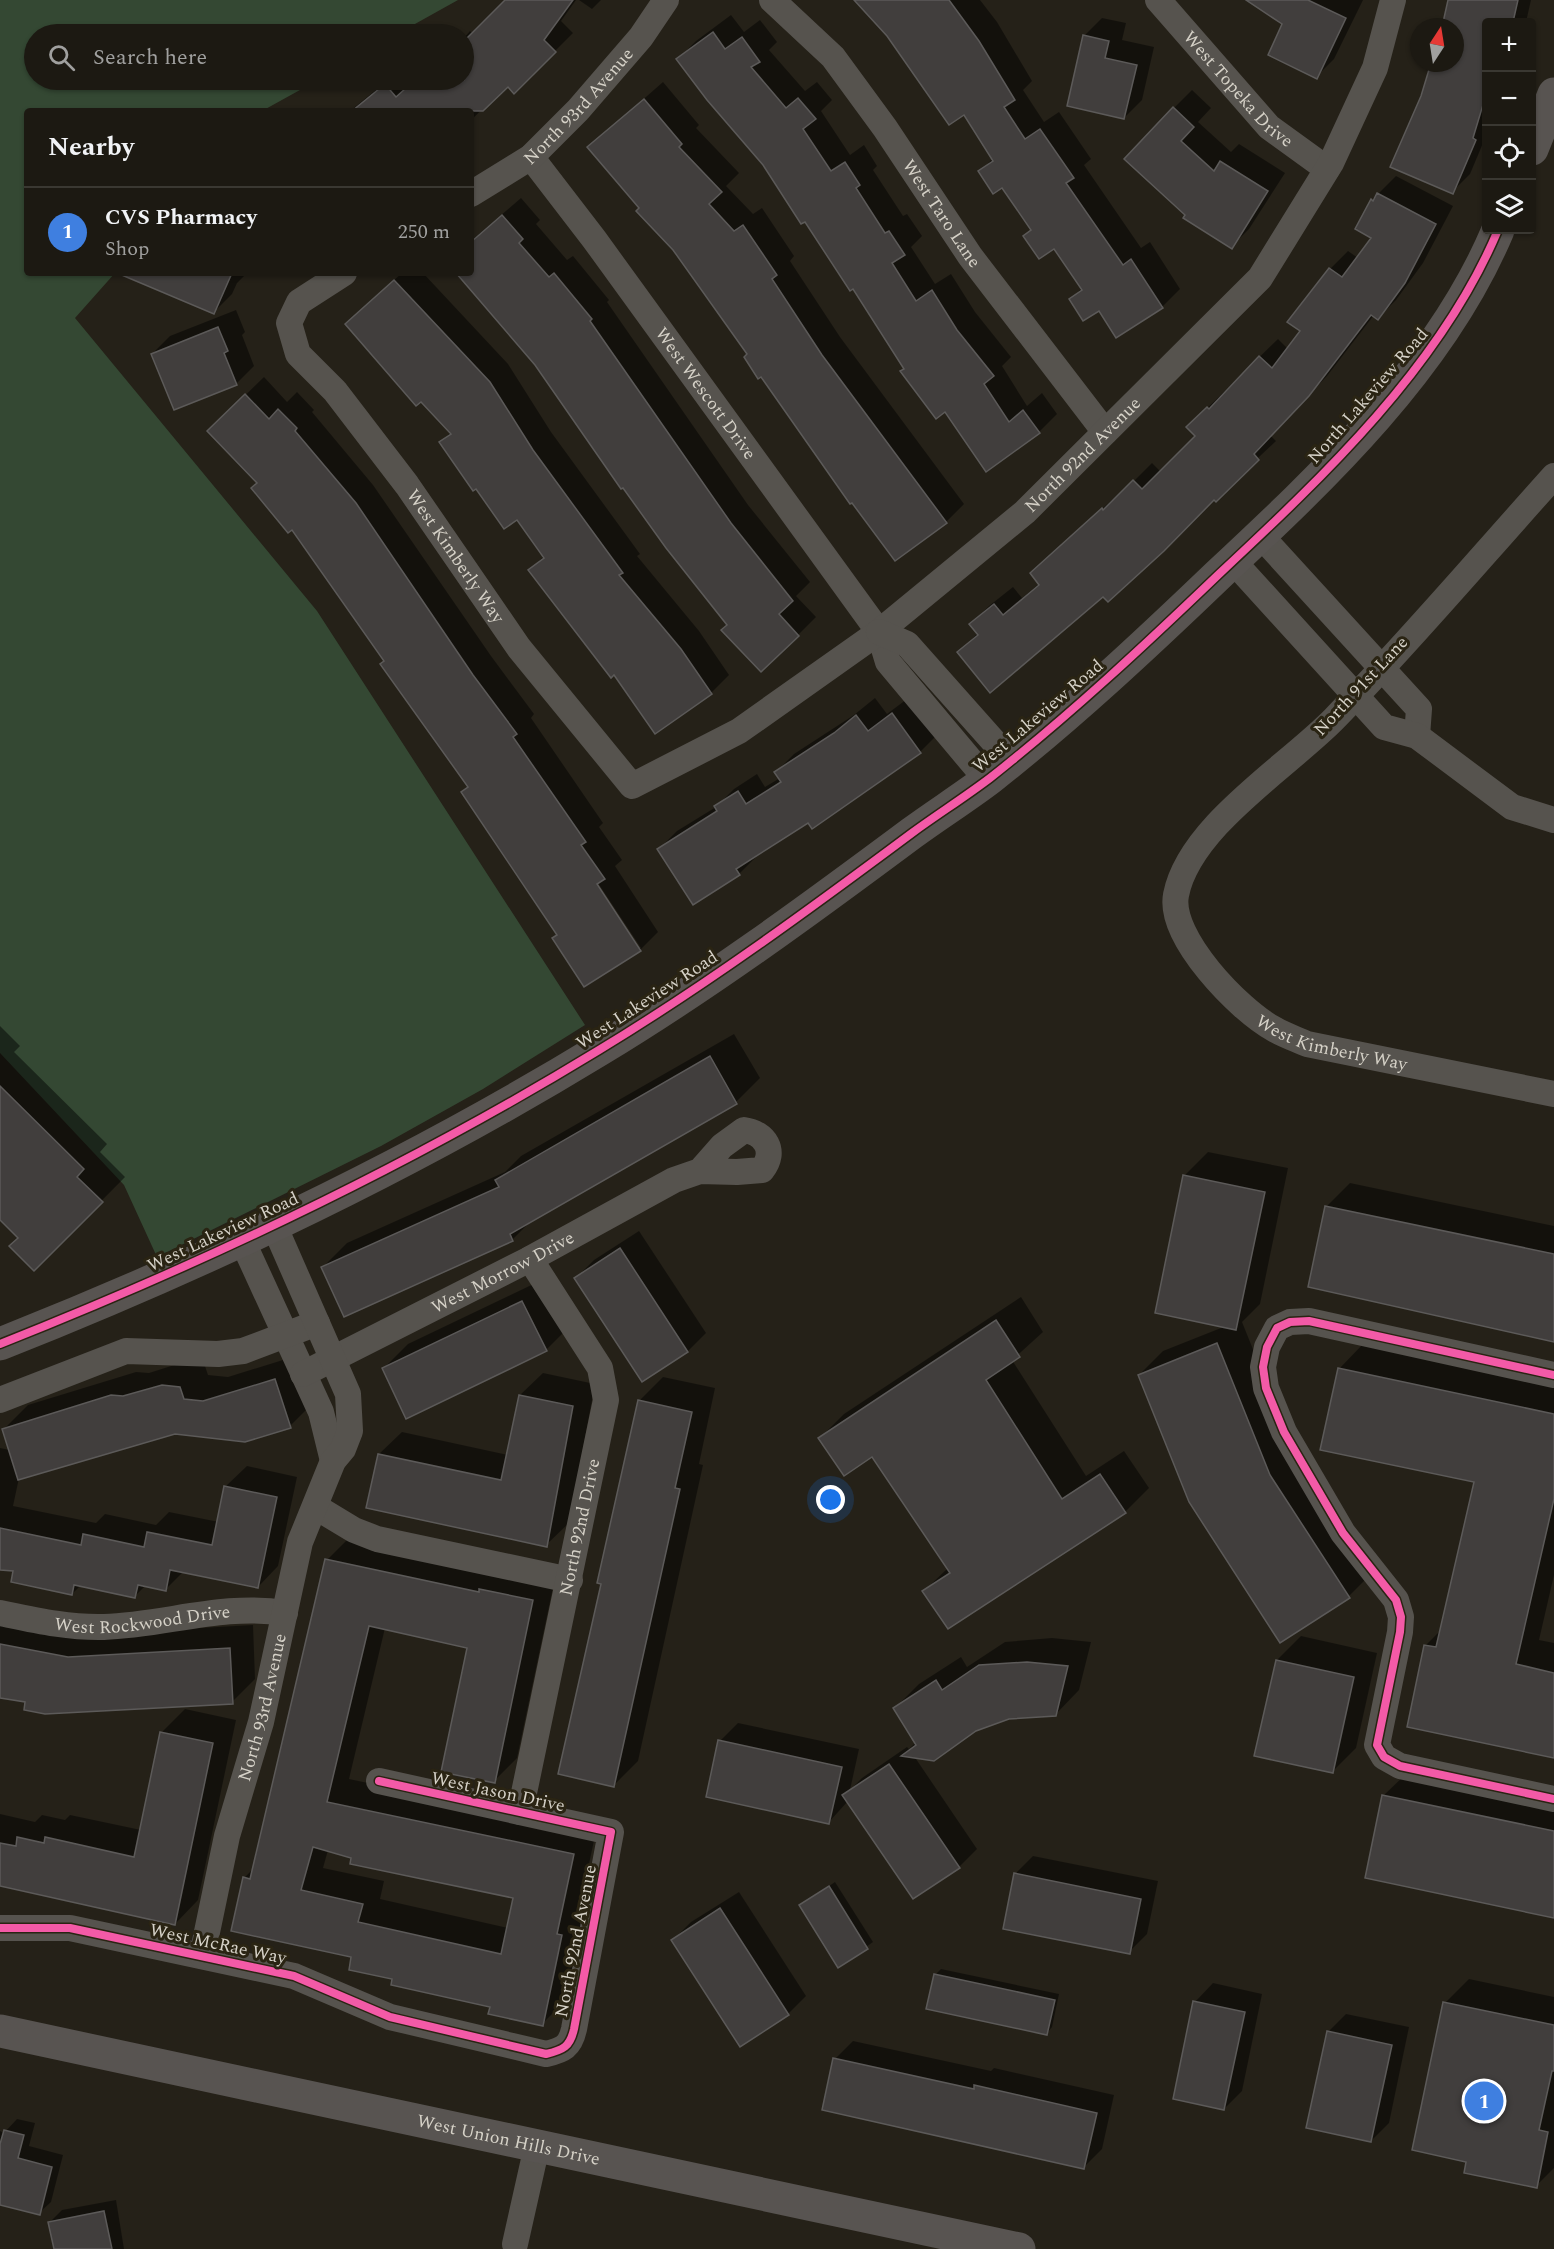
<!DOCTYPE html>
<meta charset="utf-8">
<style>
:root{--surface:#1c1912;--page:#292620;--text:#f1f3f6;--muted:#a0a09f;--line:#3a3832;--accent:#97938a}
body{margin:0;font-family:Spectral,serif;background:var(--page);color:var(--text)}
.controls{position:absolute;right:18px;top:18px;display:grid;overflow:hidden;border-radius:6px;box-shadow:0 2px 4px #0004}
.controls button{width:54px;height:54px;display:grid;place-items:center;padding:0;border:0;border-bottom:2px solid var(--line);background:var(--surface);color:var(--text);font:30px sans-serif}
.compass{position:absolute;left:1410px;top:18px;width:54px;height:54px;border-radius:50%;background:var(--surface);box-shadow:0 2px 4px #0004;rotate:12deg}
.you{position:absolute;left:831px;top:1500px;width:21px;height:21px;margin:-15px;border:4px solid #fff;border-radius:50%;background:#1a73e8;box-shadow:0 0 0 9px #1a73e833}
.badge{display:grid;place-items:center;width:39px;height:39px;border-radius:50%;background:var(--accent);color:#fff;font-size:20px;font-weight:700}
.pin{position:absolute;translate:-50% -50%;border:3px solid #fff;box-shadow:0 2px 6px #0006}
.list{margin:0;padding:0;list-style:none}
h2{display:flex;justify-content:space-between;align-items:center;height:78px;margin:0;padding:0 24px;font-size:26px}
h2 small{font-size:20px;font-weight:400;color:var(--muted)}
.list li{display:grid;grid-template-columns:39px 1fr auto;gap:18px;align-items:center;box-sizing:border-box;height:90px;padding:0 24px;border-top:2px solid var(--line)}
.list b{display:block;font-size:22px;white-space:nowrap}
.list p{margin:0;font-size:20px;white-space:nowrap;color:var(--muted)}
.list em{font-size:20px;font-style:normal;color:var(--muted)}
.icon{flex:none;width:33px;height:33px;fill:none;stroke:currentColor;stroke-width:2;stroke-linecap:round;stroke-linejoin:round}
.map{position:relative;flex:none;width:1554px;height:2249px;overflow:hidden}
.search{position:absolute;background:var(--surface);box-shadow:0 2px 4px #0004;left:24px;top:24px;width:450px;height:66px;display:flex;align-items:center;gap:15px;box-sizing:border-box;padding:0 21px;border-radius:33px;color:var(--muted);font-size:22px}
.panel{position:absolute;background:var(--surface);box-shadow:0 2px 4px #0004;left:24px;top:108px;width:450px;height:168px;border-radius:6px}
.map>svg:first-child{display:block}
.green{fill:#344833}
.shadow{fill:#0007;fill-rule:evenodd}
.building{fill:#413e3d;stroke:#5c5a59;stroke-width:1.5;fill-rule:evenodd}
.lines{fill:none;stroke-linecap:round;stroke-linejoin:round}
.street{stroke:#56534e;stroke-width:26}
.secondary{stroke:#585451;stroke-width:33}
.cycleway-casing{stroke:#2a2413;stroke-width:11}
.cycleway{stroke:#f35aa7;stroke-width:8}
.labels{text-anchor:middle;dominant-baseline:central;stroke-width:6;stroke-linejoin:round;paint-order:stroke}
.street-label{font-size:18px;fill:#d5d1c7;stroke:#2a2413}
</style>
<div class="map">
<svg width="1554" height="2249" viewBox="0 0 1554 2249">
<rect width="100%" height="100%" fill="#252118"/>
<!-- green -->
<path class="green" d="M0 0H458L397 34H34V80H318L262 111H27V273H115L75 318 317 611 585 1025 483 1089 381 1146 157 1257 124 1185 0 1053Z"/>
<!-- shadow -->
<g class="shadow">
<path d="M507 0H576L561 21 573 33 514 92 508 85 471 120V111H350L388 80H464V38L470 31 473 34Z"/>
<path d="M579 0H601L592 9Z"/>
<path d="M856 0H980L997 22 1032 81 1023 90 1044 122 1059 112 1091 159 1084 165 1141 248 1150 242 1180 289 1162 307 1099 309 1071 299 1082 288 1054 247 1025 236 1032 229 1002 185 980 172 993 158 964 113Z"/>
<path d="M1248 0H1363L1334 59 1316 77 1284 24Z"/>
<path d="M1450 0H1531L1526 22H1486V136L1470 174 1452 192 1422 96 1431 63H1455V27H1443Z"/>
<path d="M731 15 744 32 760 20 777 42 769 50 805 91 817 82 832 100 821 111 850 155 864 145 877 166 873 170 903 216 907 214 922 236 911 247 935 284 951 274 975 312 1011 357 1002 366 1027 406 1042 393 1057 414 1039 432 945 410 905 369 853 287 805 219 678 59 696 41Z"/>
<path d="M1102 18 1126 23 1122 40 1154 47 1142 100 1124 118 1084 36Z"/>
<path d="M663 82 699 125 696 128 739 173 726 186 753 214 762 208 794 256 790 261 840 337 964 504 946 522 895 559 675 249 589 147Z"/>
<path d="M1192 90 1211 108 1198 122 1231 152 1239 144 1285 173 1249 229 1231 247 1185 218 1174 108Z"/>
<path d="M1396 176 1453 206 1423 263 1396 300 1378 318 1374 315 1327 376 1270 435 1276 441 1108 599 1104 595 959 652 978 633 971 624 989 606 1013 587 1022 598 1040 583 1032 573 1050 555 1121 492 1122 493 1152 463 1161 472 1197 436 1188 427 1278 339 1288 349 1302 331 1289 321 1330 269 1348 251 1358 258 1374 237 1372 200Z"/>
<path d="M521 198 540 220 536 224 567 260 573 256 609 300 607 302 748 505 810 582 796 596 816 617 798 635 728 625 536 364 458 273H471V241Z"/>
<path d="M154 273H247L237 283 232 294 214 312Z"/>
<path d="M402 273H423L508 364 551 432 640 554 637 556 699 631 729 675 711 693 614 673 530 570 544 556 518 517 441 442 451 432 365 306Z"/>
<path d="M236 310 245 332 242 335 254 366 236 384 152 354 170 336Z"/>
<path d="M264 377 287 402 297 392 314 410 312 412 373 485 491 656 534 714 531 718 603 823 599 827 622 860 615 866 658 932 640 950 558 934 469 786 385 661 258 483 209 431ZM594 877 641 948H637L592 879Z"/>
<path d="M911 696 938 734 920 752 808 821 757 856 739 874 693 903 659 849 677 831 716 807 734 789 757 774 765 787 780 778 776 772 794 754 854 715 875 698 887 714Z"/>
<path d="M0 1026 20 1046 14 1052 107 1144 100 1152 125 1177 34 1269 20 1238 0 1218Z"/>
<path d="M734 1034 760 1078 736 1102 532 1220 513 1239 345 1315 323 1267 347 1243 505 1172 521 1156Z"/>
<path d="M1208 1152 1288 1168 1260 1304 1242 1322 1294 1451 1373 1572 1349 1596 1281 1640 1139 1375 1163 1351 1226 1326 1184 1176Z"/>
<path d="M1350 1183 1554 1226V1339L1326 1207Z"/>
<path d="M639 1231 706 1333 688 1351 643 1380 576 1278 594 1260Z"/>
<path d="M546 1278 570 1326 546 1350 384 1368 408 1344Z"/>
<path d="M1021 1297 1043 1332 1012 1360 1086 1476 1124 1451 1149 1488 1125 1512 924 1591 948 1568 872 1455 820 1438 844 1414Z"/>
<path d="M1363 1344 1554 1385V1575L1539 1640 1554 1643V1756L1425 1646 1441 1630 1476 1481 1339 1369Z"/>
<path d="M299 1355 314 1402 290 1426 175 1433 19 1478 13 1506 96 1523 105 1514 156 1525 169 1512 219 1522 226 1486 247 1466 297 1477 278 1566 258 1587 183 1572 166 1589 146 1585 135 1596 81 1585 72 1594 0 1567V1448L10 1450 4 1429 28 1405 136 1372 149 1373 187 1361 204 1363 208 1375 228 1377Z"/>
<path d="M543 1373 595 1384 569 1523 546 1545 379 1454 402 1432 508 1455 520 1395Z"/>
<path d="M663 1377 715 1388 699 1464 703 1465 638 1761 614 1785 602 1583 639 1401Z"/>
<path d="M350 1537 555 1578 517 1758 494 1781 469 1647 385 1628 349 1779 596 1831 579 1911 584 1912 565 2001 542 2024 491 2006 394 1978 353 1956 244 1878 254 1868 327 1560ZM328 1850 515 1897 508 1928 380 1899 384 1881 323 1868Z"/>
<path d="M0 1617 93 1634 253 1625 255 1679 232 1702 27 1701 0 1696Z"/>
<path d="M1301 1636 1377 1653 1356 1748 1332 1772 1277 1660Z"/>
<path d="M1052 1638 1091 1642 1079 1690 1055 1715 1009 1717 914 1756 977 1849 959 1867 848 1801 829 1822 720 1741 738 1723 859 1749 850 1790 862 1778 907 1747 909 1749 916 1742 895 1708 919 1684 961 1657 967 1667 1005 1642Z"/>
<path d="M185 1709 236 1720 198 1900 175 1924 0 1885V1814L35 1822 42 1815 65 1820 70 1815 141 1830 161 1733Z"/>
<path d="M1408 1772 1554 1804V1916L1383 1796Z"/>
<path d="M1033 1856 1158 1881 1147 1934 1129 1952 1015 1874Z"/>
<path d="M835 1882 873 1942 839 1966 800 1906Z"/>
<path d="M739 1892 806 1996 788 2014 740 2045 673 1940 691 1922Z"/>
<path d="M941 1969 1059 1994 1052 2027 1047 2033 935 1975Z"/>
<path d="M1469 1979 1554 1997V2168L1536 2186 1468 2160 1445 2003Z"/>
<path d="M1213 1983 1262 1994 1242 2091 1224 2109 1195 2002Z"/>
<path d="M1346 2014 1409 2027 1389 2123 1371 2141 1328 2032Z"/>
<path d="M853 2041 991 2071 994 2068 1114 2095 1102 2149 1084 2167 835 2059Z"/>
<path d="M17 2119 35 2123 29 2146 63 2155 51 2202 39 2213 0 2202V2131L4 2133Z"/>
<path d="M116 2200 124 2249H55L50 2222 62 2210Z"/>
</g>
<!-- building -->
<g class="building">
<path d="M505 0H573L544 40 556 52 514 94 508 87 483 111H352L385 84 396 97 415 80H464V41Z"/>
<path d="M854 0H949L979 41 1015 100 1004 107 1025 139 1040 129 1074 178 1066 183 1123 265 1131 259 1163 308 1116 338 1099 311 1083 321 1069 299 1082 290 1054 249 1039 259 1023 236 1031 230 1002 188 993 194 978 171 993 161 964 115 949 125 887 36Z"/>
<path d="M1246 0H1308L1346 18 1317 79 1268 55 1282 24Z"/>
<path d="M1448 0H1518L1513 22H1486V95L1473 138 1476 140 1453 194 1390 167 1421 96 1431 63H1455V27H1442Z"/>
<path d="M713 32 725 49 742 37 760 62 751 67 786 108 798 98 816 119 803 129 831 171 845 162 860 185 856 188 885 233 889 231 905 255 892 263 916 301 932 290 957 330 994 376 984 384 1009 422 1023 410 1040 433 986 472 945 412 936 419 900 371 904 369 853 289 850 291 805 222 801 224 763 165 707 100 676 59Z"/>
<path d="M1083 35 1109 41 1105 58 1137 65 1124 119 1067 106Z"/>
<path d="M644 99 682 144 679 147 722 192 709 204 734 231 743 225 777 275 772 279 822 355 947 523 895 561 852 503 850 504 761 377 758 379 744 357 747 354 673 250 636 211 639 208 587 147Z"/>
<path d="M1173 107 1194 127 1181 141 1214 171 1220 161 1268 191 1232 249 1183 218 1185 215 1124 159Z"/>
<path d="M1377 193 1436 224 1405 283 1378 320 1371 315 1309 396 1254 454 1259 460 1216 502 1214 500 1164 551 1108 602 1103 597 990 693 957 652 978 635 969 624 994 604 1003 615 1039 585 1030 573 1102 508 1103 510 1133 480 1142 489 1195 436 1186 427 1207 407 1209 409 1259 356 1272 368 1300 331 1287 322 1329 268 1342 277 1371 238 1355 229 1371 199 1373 201Z"/>
<path d="M502 215 523 239 519 243 549 277 554 273 592 319 590 321 731 523 793 601 779 614 799 636 761 672 721 630 727 625 666 548 623 488 621 489 535 365 456 273H471V242Z"/>
<path d="M117 273H232L214 314Z"/>
<path d="M394 280 490 382 533 450 623 573 619 575 681 649 712 694 655 734 614 675 611 678 528 570 544 558 517 520 504 529 476 489 473 491 439 442 451 434 421 402 416 406 345 324Z"/>
<path d="M218 327 228 351 224 353 237 385 174 410 151 354Z"/>
<path d="M245 394 269 419 278 409 297 428 295 431 356 503 473 675 517 734 513 737 586 842 581 845 605 879 597 884 641 951 584 987 552 938 557 935 461 792 468 787 380 664 384 661 292 530 288 533 251 488 257 483 207 431Z"/>
<path d="M892 713 921 753 812 829 808 823 736 869 740 875 693 905 657 849 717 811 714 806 738 791 746 804 781 782 774 772 834 733 856 715 868 731Z"/>
<path d="M710 1056 737 1104 510 1234 513 1241 344 1317 321 1267 499 1187 495 1180Z"/>
<path d="M0 1086 84 1169 77 1177 103 1202 34 1271 9 1246 18 1238 0 1220Z"/>
<path d="M1183 1175 1265 1192 1236 1330 1155 1313Z"/>
<path d="M1325 1206 1554 1254V1342L1308 1287Z"/>
<path d="M620 1248 688 1352 642 1382 574 1278Z"/>
<path d="M522 1301 547 1351 406 1419 382 1368Z"/>
<path d="M996 1320 1020 1357 986 1380 1062 1499 1100 1474 1126 1513 948 1629 922 1591 950 1573 872 1457 844 1476 818 1438Z"/>
<path d="M1217 1343 1270 1475 1350 1598 1280 1643 1189 1502 1138 1375Z"/>
<path d="M1338 1368 1554 1414V1499L1516 1664 1554 1673V1758L1407 1727 1424 1645 1436 1647 1474 1482 1320 1450Z"/>
<path d="M275 1379 291 1428 245 1442 175 1434 18 1480 2 1429 111 1395 123 1396 162 1385 180 1387 184 1399 203 1401Z"/>
<path d="M519 1395 573 1406 547 1547 366 1508 378 1454 501 1480Z"/>
<path d="M638 1400 692 1412 675 1488 680 1489 614 1787 558 1774 601 1584 597 1583Z"/>
<path d="M224 1486 277 1497 258 1588 170 1570 166 1591 138 1585 135 1598 74 1585 72 1595 11 1582 13 1571 0 1570V1528L81 1545 83 1534 144 1547 147 1532 212 1545Z"/>
<path d="M325 1559 479 1592V1589L533 1600 495 1783 441 1772 467 1648 369 1626 327 1802 574 1854 557 1934 562 1935 543 2026 488 2014 490 2007 391 1985 392 1979 349 1970 351 1957 231 1931 243 1877 250 1879ZM313 1847 351 1858 350 1864 513 1898 501 1954 358 1922 363 1904 301 1890Z"/>
<path d="M0 1644 68 1657 230 1648 233 1704 45 1714 24 1710 25 1702 0 1698Z"/>
<path d="M1276 1660 1354 1677 1333 1773 1254 1756Z"/>
<path d="M1027 1662 1068 1666 1056 1716 1009 1719 976 1731 934 1761 901 1756 916 1745 893 1708 936 1680 942 1690 979 1665Z"/>
<path d="M160 1732 213 1743 175 1925 0 1886V1843L16 1846 17 1837 44 1843 45 1837 134 1857Z"/>
<path d="M718 1740 842 1767 829 1824 706 1797Z"/>
<path d="M889 1764 960 1868 913 1899 842 1795Z"/>
<path d="M1382 1795 1554 1831V1918L1365 1878Z"/>
<path d="M1014 1873 1141 1899 1130 1954 1003 1929Z"/>
<path d="M829 1886 868 1949 838 1968 799 1905Z"/>
<path d="M720 1908 789 2015 740 2047 671 1940Z"/>
<path d="M934 1974 1055 2000 1047 2035 926 2009Z"/>
<path d="M1193 2001 1245 2012 1224 2110 1173 2099Z"/>
<path d="M1443 2002 1554 2025V2071H1552L1539 2130 1548 2132 1537 2188 1464 2173 1466 2162 1412 2150Z"/>
<path d="M1327 2031 1392 2045 1371 2142 1306 2128Z"/>
<path d="M833 2058 974 2089V2085L1097 2113 1084 2169 822 2110Z"/>
<path d="M4 2130 24 2135 18 2158 52 2167 40 2215 0 2205V2144Z"/>
<path d="M104 2211 112 2249H54L48 2222Z"/>
</g>
<g class="lines">
<!-- street -->
<g class="street">
<path id="s1" d="M772 0 833 57 885 128 970 256 1105 432"/>
<path id="s2" d="M1158 0 1269 127 1327 169"/>
<path id="s3" d="M531 157 594 239 879 632 888 662 987 780"/>
<path id="s4" d="M471 194 531 157 578 110 641 37 666 0"/>
<path id="s5" d="M344 273 299 302 289 323 298 354 335 391 407 485 519 648 632 786 739 731 879 632 1025 512 1260 278 1331 163 1375 68 1393 0"/>
<path id="s6" d="M1554 476C1481 557 1410 641 1334 719 1287 767 1189 827 1176 895 1168 937 1239 1010 1274 1029 1284 1035 1296 1039 1307 1044L1554 1094"/>
<path d="M1261 536 1419 709 1417 736"/>
<path d="M1233 561 1384 727 1417 736 1512 807 1554 820"/>
<path d="M879 632 907 644 1011 761"/>
<path d="M242 1240 321 1412 333 1461"/>
<path id="s7" d="M303 1374 530 1259 674 1180 700 1171 737 1172 762 1170C777 1151 765 1133 744 1130L722 1146 700 1171"/>
<path d="M1554 1375 1309 1321 1290 1322 1277 1328 1267 1347 1263 1367 1266 1388 1284 1432 1343 1533 1396 1600 1401 1617 1400 1632 1377 1745 1384 1757 1400 1766 1554 1799"/>
<path d="M0 1400 126 1351 218 1354 243 1351 317 1323"/>
<path d="M316 1507 354 1530 377 1539 570 1580"/>
<path id="s8" d="M0 1613C34 1620 69 1628 104 1627 165 1625 224 1603 285 1613"/>
<path id="s9" d="M520 1812 606 1400 600 1368 530 1259"/>
<path d="M0 1928H70L294 1976 390 2017 546 2054C563 2050 570 2047 574 2029L611 1832 379 1781"/>
<path id="s10" d="M202 1956 227 1836 261 1722 300 1542 333 1461 343 1449 350 1431 348 1394 273 1223"/>
<path d="M515 2244 537 2146"/>
</g>
<!-- secondary -->
<g class="secondary">
<path d="M1532 149 1554 94"/>
<path d="M0 1344C207 1262 409 1166 599 1050 708 984 810 909 912 833 938 814 965 797 990 778 1070 715 1145 645 1218 575 1324 476 1441 366 1498 230"/>
<path id="s11" d="M0 2031 1019 2249"/>
</g>
<defs>
<g id="cycleway">
<path d="M0 1344C207 1262 409 1166 599 1050 708 984 810 909 912 833 938 814 965 797 990 778 1070 715 1145 645 1218 575 1324 476 1441 366 1498 230"/>
<path d="M1554 1375 1309 1321 1290 1322 1277 1328 1267 1347 1263 1367 1266 1388 1284 1432 1343 1533 1396 1600 1401 1617 1400 1632 1377 1745 1384 1757 1400 1766 1554 1799"/>
<path d="M0 1928H70L294 1976 390 2017 546 2054C563 2050 570 2047 574 2029L611 1832 379 1781"/>
</g>
</defs>
<!-- cycleway casing -->
<use href="#cycleway" class="cycleway-casing"/>
<!-- cycleway -->
<use href="#cycleway" class="cycleway"/>
</g>
<g class="labels">
<!-- street labels -->
<g class="street-label">
<text stroke="none"><textPath href="#s2" startOffset="120">West Topeka Drive</textPath></text>
<text stroke="none"><textPath href="#s4" startOffset="140">North 93rd Avenue</textPath></text>
<text stroke="none"><textPath href="#s1" startOffset="274">West Taro Lane</textPath></text>
<text stroke="none"><textPath href="#s3" startOffset="294">West Wescott Drive</textPath></text>
<text transform="translate(1368 396) rotate(-49)">North Lakeview Road</text>
<text stroke="none"><textPath href="#s5" startOffset="1218">North 92nd Avenue</textPath></text>
<text stroke="none"><textPath href="#s5" startOffset="366">West Kimberly Way</textPath></text>
<text transform="translate(1361 686) rotate(-47)">North 91st Lane</text>
<text transform="translate(1038 716) rotate(-40)">West Lakeview Road</text>
<text transform="translate(647 1000) rotate(-33)">West Lakeview Road</text>
<text stroke="none"><textPath href="#s6" startOffset="800">West Kimberly Way</textPath></text>
<text transform="translate(223 1232) rotate(-25)">West Lakeview Road</text>
<text stroke="none"><textPath href="#s7" startOffset="224">West Morrow Drive</textPath></text>
<text stroke="none"><textPath href="#s9" startOffset="291">North 92nd Drive</textPath></text>
<text stroke="none"><textPath href="#s8" startOffset="144">West Rockwood Drive</textPath></text>
<text stroke="none"><textPath href="#s10" startOffset="256">North 93rd Avenue</textPath></text>
<text transform="translate(498 1792) rotate(12)">West Jason Drive</text>
<text transform="translate(576 1941) rotate(-79)">North 92nd Avenue</text>
<text transform="translate(218 1944) rotate(12)">West McRae Way</text>
<text stroke="none"><textPath href="#s11" startOffset="520">West Union Hills Drive</textPath></text>
</g>
</g>
</svg>
<div class="controls">
<button>+</button>
<button>−</button>
<button><svg class="icon" aria-label="locate" viewBox="0 0 24 24"><circle cx="12" cy="12" r="6"/><path d="M12 2v4M12 18v4M2 12h4M18 12h4"/></svg></button>
<button><svg class="icon" aria-label="layers" viewBox="0 0 24 24"><path d="M12 4l9 5-9 5-9-5zM3 14l9 5 9-5"/></svg></button>
</div>
<svg class="compass" viewBox="-18 -18 36 36"><path d="M0-13l5 13h-10z" fill="#e53935"/><path d="M0 13l5-13h-10z" fill="#a0a09f"/></svg>
<div class="you"></div>
<div class="pin badge" style="left:1484px;top:2101px;background:#3f7fe0">1</div>
<div class="search"><svg class="icon" aria-label="search" viewBox="0 0 24 24"><circle cx="10" cy="10" r="6"/><path d="M15 15l6 6"/></svg>Search here</div>
<section class="panel">
<h2>Nearby<small></small></h2>
<ul class="list">
<li><span class="badge" style="background:#3f7fe0">1</span><div><b>CVS Pharmacy</b><p>Shop</p></div><em>250 m</em></li>
</ul>
</section>
</div>
